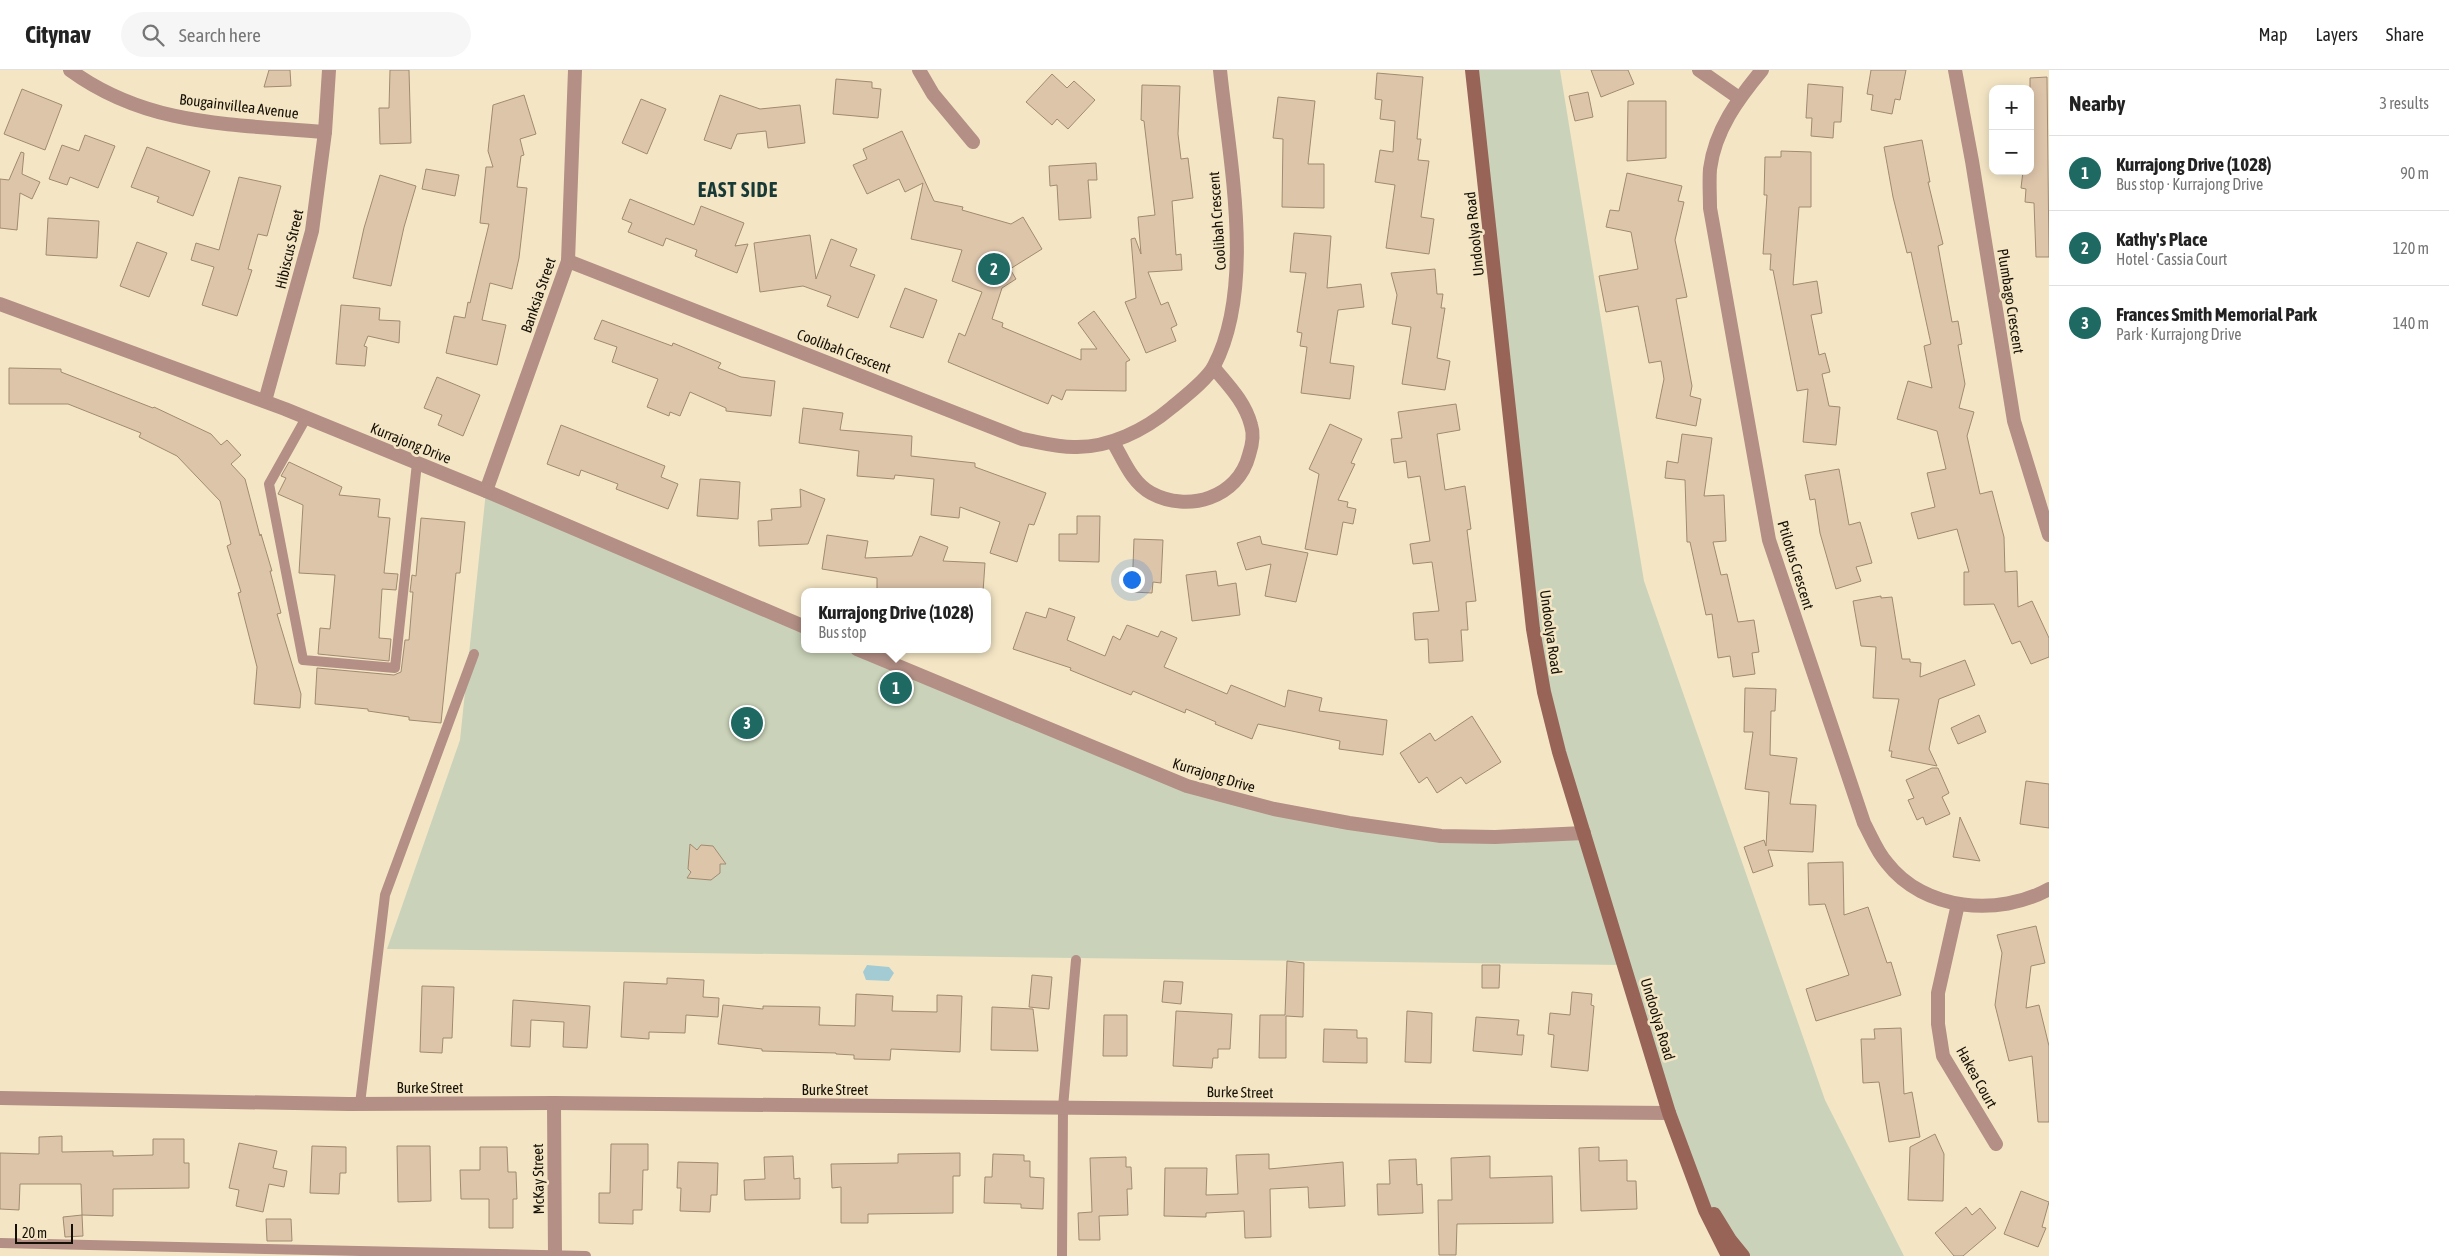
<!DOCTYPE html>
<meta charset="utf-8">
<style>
:root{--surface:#fff;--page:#f6f6f6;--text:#222;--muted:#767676;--line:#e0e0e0;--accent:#1e6962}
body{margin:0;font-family:"Asap Condensed",sans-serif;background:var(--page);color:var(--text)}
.controls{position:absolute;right:15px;top:15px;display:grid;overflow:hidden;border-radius:10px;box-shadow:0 2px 12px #0003}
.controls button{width:45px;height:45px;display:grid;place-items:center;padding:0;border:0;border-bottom:1px solid var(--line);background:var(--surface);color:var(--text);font:25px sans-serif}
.scale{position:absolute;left:15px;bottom:12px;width:58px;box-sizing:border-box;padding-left:5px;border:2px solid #151005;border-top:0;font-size:14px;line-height:18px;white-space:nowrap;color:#151005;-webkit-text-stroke:4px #f4e6c5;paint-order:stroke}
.you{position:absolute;left:1131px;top:509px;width:18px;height:18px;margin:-12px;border:4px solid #fff;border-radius:50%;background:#1a73e8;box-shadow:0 0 0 8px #1a73e833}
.badge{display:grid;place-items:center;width:32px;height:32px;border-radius:50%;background:var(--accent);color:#fff;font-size:16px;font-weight:700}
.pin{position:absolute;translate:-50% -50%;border:2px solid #fff;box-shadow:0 1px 5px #0006}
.popup{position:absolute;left:801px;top:518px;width:190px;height:65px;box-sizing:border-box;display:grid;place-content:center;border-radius:10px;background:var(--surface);filter:drop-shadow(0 1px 4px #0005);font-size:16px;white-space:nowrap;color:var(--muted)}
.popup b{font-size:19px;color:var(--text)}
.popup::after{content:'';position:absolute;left:50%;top:100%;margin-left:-10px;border:10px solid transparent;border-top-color:var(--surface)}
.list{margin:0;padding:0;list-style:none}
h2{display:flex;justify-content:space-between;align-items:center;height:65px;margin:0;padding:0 20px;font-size:21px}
h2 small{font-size:16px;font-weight:400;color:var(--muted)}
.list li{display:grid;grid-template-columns:32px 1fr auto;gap:15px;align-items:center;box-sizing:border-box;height:75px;padding:0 20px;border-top:1px solid var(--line)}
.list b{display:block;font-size:19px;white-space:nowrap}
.list p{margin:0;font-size:16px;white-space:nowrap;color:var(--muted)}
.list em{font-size:16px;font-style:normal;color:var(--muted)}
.icon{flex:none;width:28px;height:28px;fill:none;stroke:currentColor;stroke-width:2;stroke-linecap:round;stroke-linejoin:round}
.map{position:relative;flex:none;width:2049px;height:1186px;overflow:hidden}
header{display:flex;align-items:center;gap:30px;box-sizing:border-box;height:70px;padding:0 25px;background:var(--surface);border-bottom:1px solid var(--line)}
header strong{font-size:24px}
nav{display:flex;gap:28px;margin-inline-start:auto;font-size:18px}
.search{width:350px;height:45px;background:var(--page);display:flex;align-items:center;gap:12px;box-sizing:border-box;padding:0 18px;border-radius:28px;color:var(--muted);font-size:19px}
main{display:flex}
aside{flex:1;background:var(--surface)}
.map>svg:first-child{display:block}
.green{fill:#cad3b9}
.water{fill:#a3cbd4}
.building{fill:#ddc5aa;stroke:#a18a70}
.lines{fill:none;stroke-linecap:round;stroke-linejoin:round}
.service{stroke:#b38f85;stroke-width:10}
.minor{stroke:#b38f85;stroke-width:14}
.secondary{stroke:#986457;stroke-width:14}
.labels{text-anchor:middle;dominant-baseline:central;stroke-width:5;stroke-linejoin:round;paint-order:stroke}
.street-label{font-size:15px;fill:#151005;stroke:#f4e6c5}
.district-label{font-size:20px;font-weight:bold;letter-spacing:1px;fill:#183a36;stroke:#f4e6c5}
</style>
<header>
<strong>Citynav</strong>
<div class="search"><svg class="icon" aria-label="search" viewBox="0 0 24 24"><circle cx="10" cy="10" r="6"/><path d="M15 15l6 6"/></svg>Search here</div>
<nav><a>Map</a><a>Layers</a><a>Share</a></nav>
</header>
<main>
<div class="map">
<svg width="2049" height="1186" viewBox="0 0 2049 1186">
<rect width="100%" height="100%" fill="#f4e6c5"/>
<!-- green -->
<path class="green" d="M1472 0H1560L1644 511 1825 1030 1904 1186H1742L1730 1170 1693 1109 1624 895 387 879 460 670 486 421 805 557V579H857L1187 716 1441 766 1584 763 1533 559Z"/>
<!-- water -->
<path class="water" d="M867 895 889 897 894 903 889 911 866 910 863 902Z"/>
<!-- building -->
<g class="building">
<path d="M269 0H290L291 16 264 17Z"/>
<path d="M390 0H409L411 73 380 74 379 38H389Z"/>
<path d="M1591 0H1628L1634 14 1601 27Z"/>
<path d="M1871 0H1906L1900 30 1895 29 1892 44 1871 40 1873 25 1867 24Z"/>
<path d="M1377 3 1423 7 1417 69H1421L1418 90 1429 91 1421 147 1434 149 1429 184 1386 178 1395 115 1375 112 1380 80 1393 82 1395 51 1380 49 1382 30 1375 29Z"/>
<path d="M1052 4 1067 18 1074 11 1095 30 1068 59 1057 49 1052 55 1026 32Z"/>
<path d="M2047 7 2049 187H2036L2034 133 2025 132 2026 119 2021 118 2023 101H2030V8Z"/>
<path d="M836 9 872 12V18L881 19 878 48 833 44Z"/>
<path d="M1808 14 1843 17 1841 52H1834L1833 68 1811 66 1812 48H1806Z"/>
<path d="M1142 15 1180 16 1178 64 1181 89 1188 88 1193 128 1172 131 1176 185 1181 184 1182 200 1148 202 1161 235 1168 232 1177 255 1171 258 1176 271 1146 283 1125 232 1136 228 1131 169 1135 168 1141 184 1138 147 1155 145 1144 51 1141 50Z"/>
<path d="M22 19 62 35 45 80 4 64Z"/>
<path d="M1588 22 1593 47 1575 51 1569 26Z"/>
<path d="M524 25 536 64 520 69 524 85 521 86 517 117 527 118 519 188 512 219 490 213 482 250 506 255 497 295 446 283 454 246 465 248 468 232 470 233 489 154 480 153 486 97H493L488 81 493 35Z"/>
<path d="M720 25 760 39 800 35 805 73 768 78 766 61 737 64 731 79 704 70Z"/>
<path d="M1278 27 1315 31 1308 94H1324V138L1282 137 1283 69 1273 68Z"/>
<path d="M641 29 666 39 647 84 622 73Z"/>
<path d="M1628 31H1666V88L1627 91Z"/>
<path d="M902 61 934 131 963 137 962 140 1011 154 1023 147 1042 179 1010 199 1016 209 1002 218 992 249 1003 253 1002 257 1081 290V279H1097L1078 253 1094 241 1130 290 1126 292V321L1066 320 1062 330 1052 325 1048 334 948 292 959 263 965 266 982 222 952 211 962 180 911 169 923 113 905 122 899 109 867 124 853 95 867 89 863 79Z"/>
<path d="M85 65 115 76 98 118 70 107 67 115 49 109 62 75 79 81Z"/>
<path d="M1922 70 1930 112H1928L1943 174 1938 176 1952 252 1958 251 1962 274 1958 275 1965 314 1959 338 1974 342 1967 366 1980 424 1992 421 2004 467 2005 502 2017 501 2018 537 2032 531 2049 568V587L2031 594 2020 571 2012 574 1994 534 1964 535V502H1969L1957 459 1918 469 1911 443 1935 437 1927 403 1946 399 1937 361 1897 349 1908 311 1932 318 1924 276 1931 274 1911 182 1907 183 1893 127 1884 77Z"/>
<path d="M147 77 210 101 193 146 157 132 159 127 131 117Z"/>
<path d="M1781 81 1811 82V137H1799L1793 215 1817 211 1822 243 1811 245 1819 285 1825 283 1830 302 1822 304 1829 336 1840 337 1836 375 1803 372 1808 319 1797 321 1773 200H1770L1771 184H1763L1767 125H1764L1765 87H1781Z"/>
<path d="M21 82 24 83 22 104 40 112 32 129 20 123 17 160 0 158V109L9 110Z"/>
<path d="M1096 93 1097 110H1088L1091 148 1059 150 1057 115 1050 116 1049 96Z"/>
<path d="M426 99 459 105 455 126 422 119Z"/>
<path d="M1627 103 1682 116 1678 131 1684 132 1675 170 1687 227 1676 229 1692 316 1690 326 1701 329 1696 356 1656 348 1664 309 1661 291 1649 293 1638 236 1606 242 1599 206 1638 199 1631 162 1606 157 1610 140 1619 141Z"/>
<path d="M380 105 416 116 404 157 391 216 353 208 364 158Z"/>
<path d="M239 107 281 116 267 166 258 164 248 199 252 200 237 246 202 235 214 197 191 190 196 173 219 180Z"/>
<path d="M630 129 694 155 701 136 744 153 735 176 748 174 737 203 695 186 697 180 666 168 663 176 628 162 632 153 622 149Z"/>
<path d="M48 148 99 151 97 188 46 185Z"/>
<path d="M1294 163 1331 166 1327 218 1361 214 1364 237 1338 240 1330 293 1354 296 1350 329 1301 323 1307 277 1300 276 1302 263 1297 262 1306 203 1290 202Z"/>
<path d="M810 165 816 209 831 169 857 179 850 196 875 205 858 248 827 236 831 226 803 216 760 222 754 173Z"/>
<path d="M137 172 167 183 149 227 120 216Z"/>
<path d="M1435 199 1437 224H1443L1441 238H1445L1437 288 1450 291 1445 320 1402 314 1411 257 1392 254 1397 225 1391 203Z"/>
<path d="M905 218 937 230 923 268 890 257Z"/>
<path d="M341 235 380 238 379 250 400 251 399 273 368 266 364 276 367 277 365 296 336 294Z"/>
<path d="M602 250 672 276 673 273 721 293 718 298 741 307 775 311 771 346 726 341V338L690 322 680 346 670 342 669 346 647 337 658 309 612 292 617 277 594 269Z"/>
<path d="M9 298 61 299V302L153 338 154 337 211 364 221 375 227 370 241 385 231 394 245 409 260 466 261 464 272 501H270L281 543 277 544 301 624 300 638 254 634 257 597 238 523 241 522 227 476 231 474 220 431 177 386 139 367 141 363 68 334H9Z"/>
<path d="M437 307 480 325 463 366 438 355 442 345 424 338Z"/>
<path d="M1456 334 1460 360 1437 364 1445 420 1465 416 1471 459 1467 460 1476 531 1466 532 1468 560H1461L1463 591 1429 593 1428 569 1415 570 1413 543 1439 541 1432 492 1413 494 1410 474 1430 471 1420 406 1408 408 1406 391 1394 393 1391 369 1402 368 1398 342Z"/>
<path d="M803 338 843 343 840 360 912 366 911 386 975 393V397L1046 423 1034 455 1029 454 1017 492 990 483 1000 452 960 437 959 448 931 445 934 409 895 405 894 409 857 406 859 381 799 373Z"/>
<path d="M1330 354 1362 369 1351 393 1355 394 1338 430 1348 432 1347 437 1356 439 1353 454 1343 452 1337 485 1305 479 1319 404 1309 399Z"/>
<path d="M561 355 665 396 661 407 678 414 668 439 616 419 618 414 581 400 579 406 547 394Z"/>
<path d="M1682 364 1712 368 1704 426 1724 425 1726 471 1713 472 1721 505 1727 504 1738 552 1754 550 1759 582 1752 583 1755 604 1733 607 1730 586 1718 588 1712 544 1706 545 1690 472H1687L1685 410 1665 408 1667 391 1678 393Z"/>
<path d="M289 392 342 417 339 425 380 429 378 447 390 448 384 503 398 504 396 520 382 519 379 568 391 569 389 591 318 584 320 558 330 559 335 505 299 503 303 435 278 424 286 408 281 406Z"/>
<path d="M1839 399 1849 455 1860 452 1872 493 1856 497 1861 511 1836 519 1820 463 1815 429 1810 430 1805 405Z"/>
<path d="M700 409 740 412 738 449 697 446Z"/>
<path d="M800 419 825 429 808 474 759 476 758 451 772 450 771 439 801 437Z"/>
<path d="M1077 446H1100L1099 492 1059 491V464H1077Z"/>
<path d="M421 448 465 452 460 503H456L441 653 409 650V647L368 641V639L315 634 317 598 394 605 401 602 405 570H409L413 522H410L412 505 416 506Z"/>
<path d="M827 465 868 471 865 488 912 486 920 466 948 477 943 491 985 493 983 522H877V508L822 499Z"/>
<path d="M1260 466 1262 474 1308 483 1296 532 1265 526 1271 494 1246 500 1237 473Z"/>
<path d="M1134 469 1163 470 1161 513 1153 512 1152 523 1132 522Z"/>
<path d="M1216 501 1218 516 1236 513 1240 545 1192 551 1186 505Z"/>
<path d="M1881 526V528L1892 527 1902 589H1910V592L1921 593 1920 607 1965 590 1975 615 1939 629 1929 679 1937 696 1891 687 1892 681H1889L1899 629 1873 628 1876 577 1861 576 1853 531Z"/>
<path d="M1049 538 1075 547 1067 570 1105 586 1113 566 1120 570 1127 555 1158 567 1161 561 1177 568 1164 597 1227 624 1231 615 1285 637 1288 620 1322 628 1319 641 1387 650 1383 685 1339 679 1340 671 1258 654 1252 669 1215 654 1216 652 1186 639 1185 643 1133 621 1131 625 1070 600 1071 598 1013 579 1026 542 1046 548Z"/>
<path d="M1745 618 1776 619 1775 641H1771L1770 685 1797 688 1790 734 1816 735 1813 782 1768 780 1773 796 1753 803 1744 777 1764 770 1766 776 1769 722 1745 719 1753 662H1744Z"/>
<path d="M1979 645 1986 662 1958 674 1951 658Z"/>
<path d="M1472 646 1501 692 1466 714 1461 707 1437 723 1427 707 1419 713 1400 683 1430 663 1435 671Z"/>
<path d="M1932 698H1938L1949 723 1942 727 1950 744 1926 755 1923 747 1917 750 1908 730 1914 728 1906 710Z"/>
<path d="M2026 711 2049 714V758L2020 754Z"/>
<path d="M1960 747 1980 791 1953 787Z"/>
<path d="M690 774 697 780 701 775 713 776 726 794H720V803L711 810 687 808 691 802 688 799Z"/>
<path d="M1843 792 1844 845 1868 837 1887 893 1891 892 1901 925 1816 951 1806 919 1849 905 1825 834 1809 835 1808 793Z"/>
<path d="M2036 856 2045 893 2031 896 2026 938 2039 935 2049 976V1052H2038L2032 986 2009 991 1995 935 2002 883 1997 865Z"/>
<path d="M1287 891 1304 893 1303 947 1286 946V988H1259L1260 945H1285Z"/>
<path d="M1482 895H1500L1499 918H1482Z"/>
<path d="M1032 905 1052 907 1049 939 1029 937Z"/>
<path d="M667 908 704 910 703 927 719 928 718 947 686 945 685 963 649 962V969L621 967 624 912 667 914Z"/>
<path d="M1164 911 1183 912 1181 934 1162 932Z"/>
<path d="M422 916 454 917 452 968H443L442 983 420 982Z"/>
<path d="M1572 922 1592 924 1591 935 1594 936 1588 1001 1551 997 1554 965 1548 964 1550 943 1570 945Z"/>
<path d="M856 924 893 926 892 941 937 942V925L962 926 960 982 891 979 890 990 854 989V985L836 984V983L762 981V979L718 974 723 935 763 939V936L820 937 819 955 855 956Z"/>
<path d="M513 930 590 936 587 978 563 977 564 952 531 950 530 977 511 976Z"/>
<path d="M992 937 1033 939 1038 981 991 980Z"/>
<path d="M1176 941 1232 944 1230 979H1218V988H1213L1212 998 1173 996Z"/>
<path d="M1407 941 1432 943 1431 993 1405 992Z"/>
<path d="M1104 945H1127V986H1103Z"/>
<path d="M1476 947 1519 950 1517 965H1524L1522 985 1473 981Z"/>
<path d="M1901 958 1904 1024 1912 1022 1920 1067 1889 1072 1879 1012 1863 1013 1861 969H1875L1874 959Z"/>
<path d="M1324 959 1357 960V968H1367V993L1323 992Z"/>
<path d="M1935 1064 1944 1084 1943 1131 1908 1130 1910 1077Z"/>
<path d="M62 1066V1082L113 1081V1086L153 1085V1069H184V1093H189V1118L113 1119V1146L82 1145 81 1114H20L19 1140 0 1139V1083L39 1084V1067Z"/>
<path d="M239 1073 277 1081 273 1098 287 1101 284 1117 269 1114 263 1142 236 1136 239 1120 229 1118Z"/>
<path d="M611 1074H648V1100H643L642 1140H633V1154L599 1153V1123H610Z"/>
<path d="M312 1076 346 1077V1103H340L339 1124 310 1123Z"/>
<path d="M397 1076H430L431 1131 398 1132Z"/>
<path d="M480 1077H507L508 1102H516L517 1129H513V1158H489V1129H461L460 1100H480Z"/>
<path d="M1599 1077V1091L1627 1090V1111H1636L1637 1139 1581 1141 1579 1078Z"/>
<path d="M960 1083V1106H953V1143L868 1144V1153H841V1117L832 1118 831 1094 898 1093V1084Z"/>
<path d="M993 1084 1024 1085V1091H1030V1107L1044 1108 1043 1139 1021 1138V1134L984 1133 985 1107H992Z"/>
<path d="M1269 1084V1099L1343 1092 1345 1136 1309 1138 1308 1117 1270 1119 1271 1167 1245 1168 1244 1141 1206 1143V1147L1164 1146 1165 1098H1207L1206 1125 1238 1124 1236 1085Z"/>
<path d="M793 1086 794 1109 800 1108V1129L745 1130 744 1110 765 1109 764 1087Z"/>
<path d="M1490 1086V1108L1552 1106 1553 1153 1457 1154 1456 1185H1439L1438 1130H1452L1451 1088Z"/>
<path d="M1126 1087V1097H1131L1132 1119H1127L1128 1145 1099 1146 1100 1170H1079L1078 1143 1092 1142 1090 1088Z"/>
<path d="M1416 1089 1417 1115 1422 1114 1423 1143 1378 1145 1377 1114H1390L1389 1090Z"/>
<path d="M678 1092 718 1093 717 1125H711L710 1142 680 1141 681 1118H677Z"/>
<path d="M2021 1121 2049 1132 2042 1157 2046 1158 2038 1177 2004 1164Z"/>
<path d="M1966 1137 1972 1145 1980 1138 1996 1158 1963 1186H1954L1935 1163Z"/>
<path d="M82 1145 83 1166 65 1167 63 1147Z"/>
<path d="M266 1149H291L292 1171H267Z"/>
</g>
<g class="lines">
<!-- service -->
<g class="service">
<path d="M306 348 269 414 303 590 395 598 417 393"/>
<path d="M360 1034 385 825 474 584"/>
<path d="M0 1173 586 1186"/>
<path d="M1062 1186 1063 1037 1076 890"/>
</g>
<!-- minor -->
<g class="minor">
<path d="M70 0C148 57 233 54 325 62"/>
<path d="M919 0 933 24 973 72"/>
<path d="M1699 0 1739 28"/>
<path d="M1762 0C1738 29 1715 60 1710 99 1709 111 1710 125 1710 138L1769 470 1864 753C1871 766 1877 782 1887 793 1924 841 1999 847 2049 819"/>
<path d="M1955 0 1972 91 2014 351 2049 465"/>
<path d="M568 191 1022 369C1039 372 1056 377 1074 377 1109 378 1145 360 1171 338 1183 328 1207 310 1214 296 1256 216 1229 88 1220 0"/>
<path d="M0 234 285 339 486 421 805 557"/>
<path d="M265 331 312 161 325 62 329 0"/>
<path d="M1113 372C1123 389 1132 413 1151 423 1188 443 1238 428 1249 385 1252 376 1254 364 1251 355 1245 332 1229 316 1214 298"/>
<path d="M486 421 568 191 575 0"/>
<path d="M857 579 1187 716 1274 739 1349 753 1441 766 1495 767 1584 763"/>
<path d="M1958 834 1938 923V954L1943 986 1996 1074"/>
<path d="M0 1028 349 1034 554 1033 1669 1043"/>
<path d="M554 1033 555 1186"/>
</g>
<!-- secondary -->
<g class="secondary">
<path d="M1472 0 1533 559 1544 622 1559 682 1669 1043 1705 1140 1728 1186"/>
<path d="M1714 1144 1730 1170 1743 1186"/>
</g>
</g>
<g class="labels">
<!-- street labels -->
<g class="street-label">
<text transform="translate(239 36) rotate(7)">Bougainvillea Avenue</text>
<text transform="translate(1217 151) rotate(-94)">Coolibah Crescent</text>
<text transform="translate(1474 164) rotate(-96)">Undoolya Road</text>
<text transform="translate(289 179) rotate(-77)">Hibiscus Street</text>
<text transform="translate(538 225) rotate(-71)">Banksia Street</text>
<text transform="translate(2011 231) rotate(81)">Plumbago Crescent</text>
<text transform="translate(844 281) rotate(21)">Coolibah Crescent</text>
<text transform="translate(411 373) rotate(22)">Kurrajong Drive</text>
<text transform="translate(1796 495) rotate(73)">Ptilotus Crescent</text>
<text transform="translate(1551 562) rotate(82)">Undoolya Road</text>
<text transform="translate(1214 705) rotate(17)">Kurrajong Drive</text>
<text transform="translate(1658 949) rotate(73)">Undoolya Road</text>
<text transform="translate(1977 1007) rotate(61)">Hakea Court</text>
<text x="430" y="1017">Burke Street</text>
<text x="835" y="1019">Burke Street</text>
<text transform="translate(1240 1022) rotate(1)">Burke Street</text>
<text transform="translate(538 1109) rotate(-91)">McKay Street</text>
</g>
<!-- district labels -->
<g class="district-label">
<text x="738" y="119">EAST SIDE</text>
</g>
</g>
</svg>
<div class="controls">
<button>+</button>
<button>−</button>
</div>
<div class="scale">20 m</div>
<div class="you"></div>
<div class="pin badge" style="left:896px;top:618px">1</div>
<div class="popup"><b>Kurrajong Drive (1028)</b>Bus stop</div>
<div class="pin badge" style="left:994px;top:199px">2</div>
<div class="pin badge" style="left:747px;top:653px">3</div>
</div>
<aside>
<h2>Nearby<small>3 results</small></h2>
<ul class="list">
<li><span class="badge">1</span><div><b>Kurrajong Drive (1028)</b><p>Bus stop · Kurrajong Drive</p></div><em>90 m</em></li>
<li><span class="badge">2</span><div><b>Kathy's Place</b><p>Hotel · Cassia Court</p></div><em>120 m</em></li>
<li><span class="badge">3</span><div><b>Frances Smith Memorial Park</b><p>Park · Kurrajong Drive</p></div><em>140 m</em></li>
</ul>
</aside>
</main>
